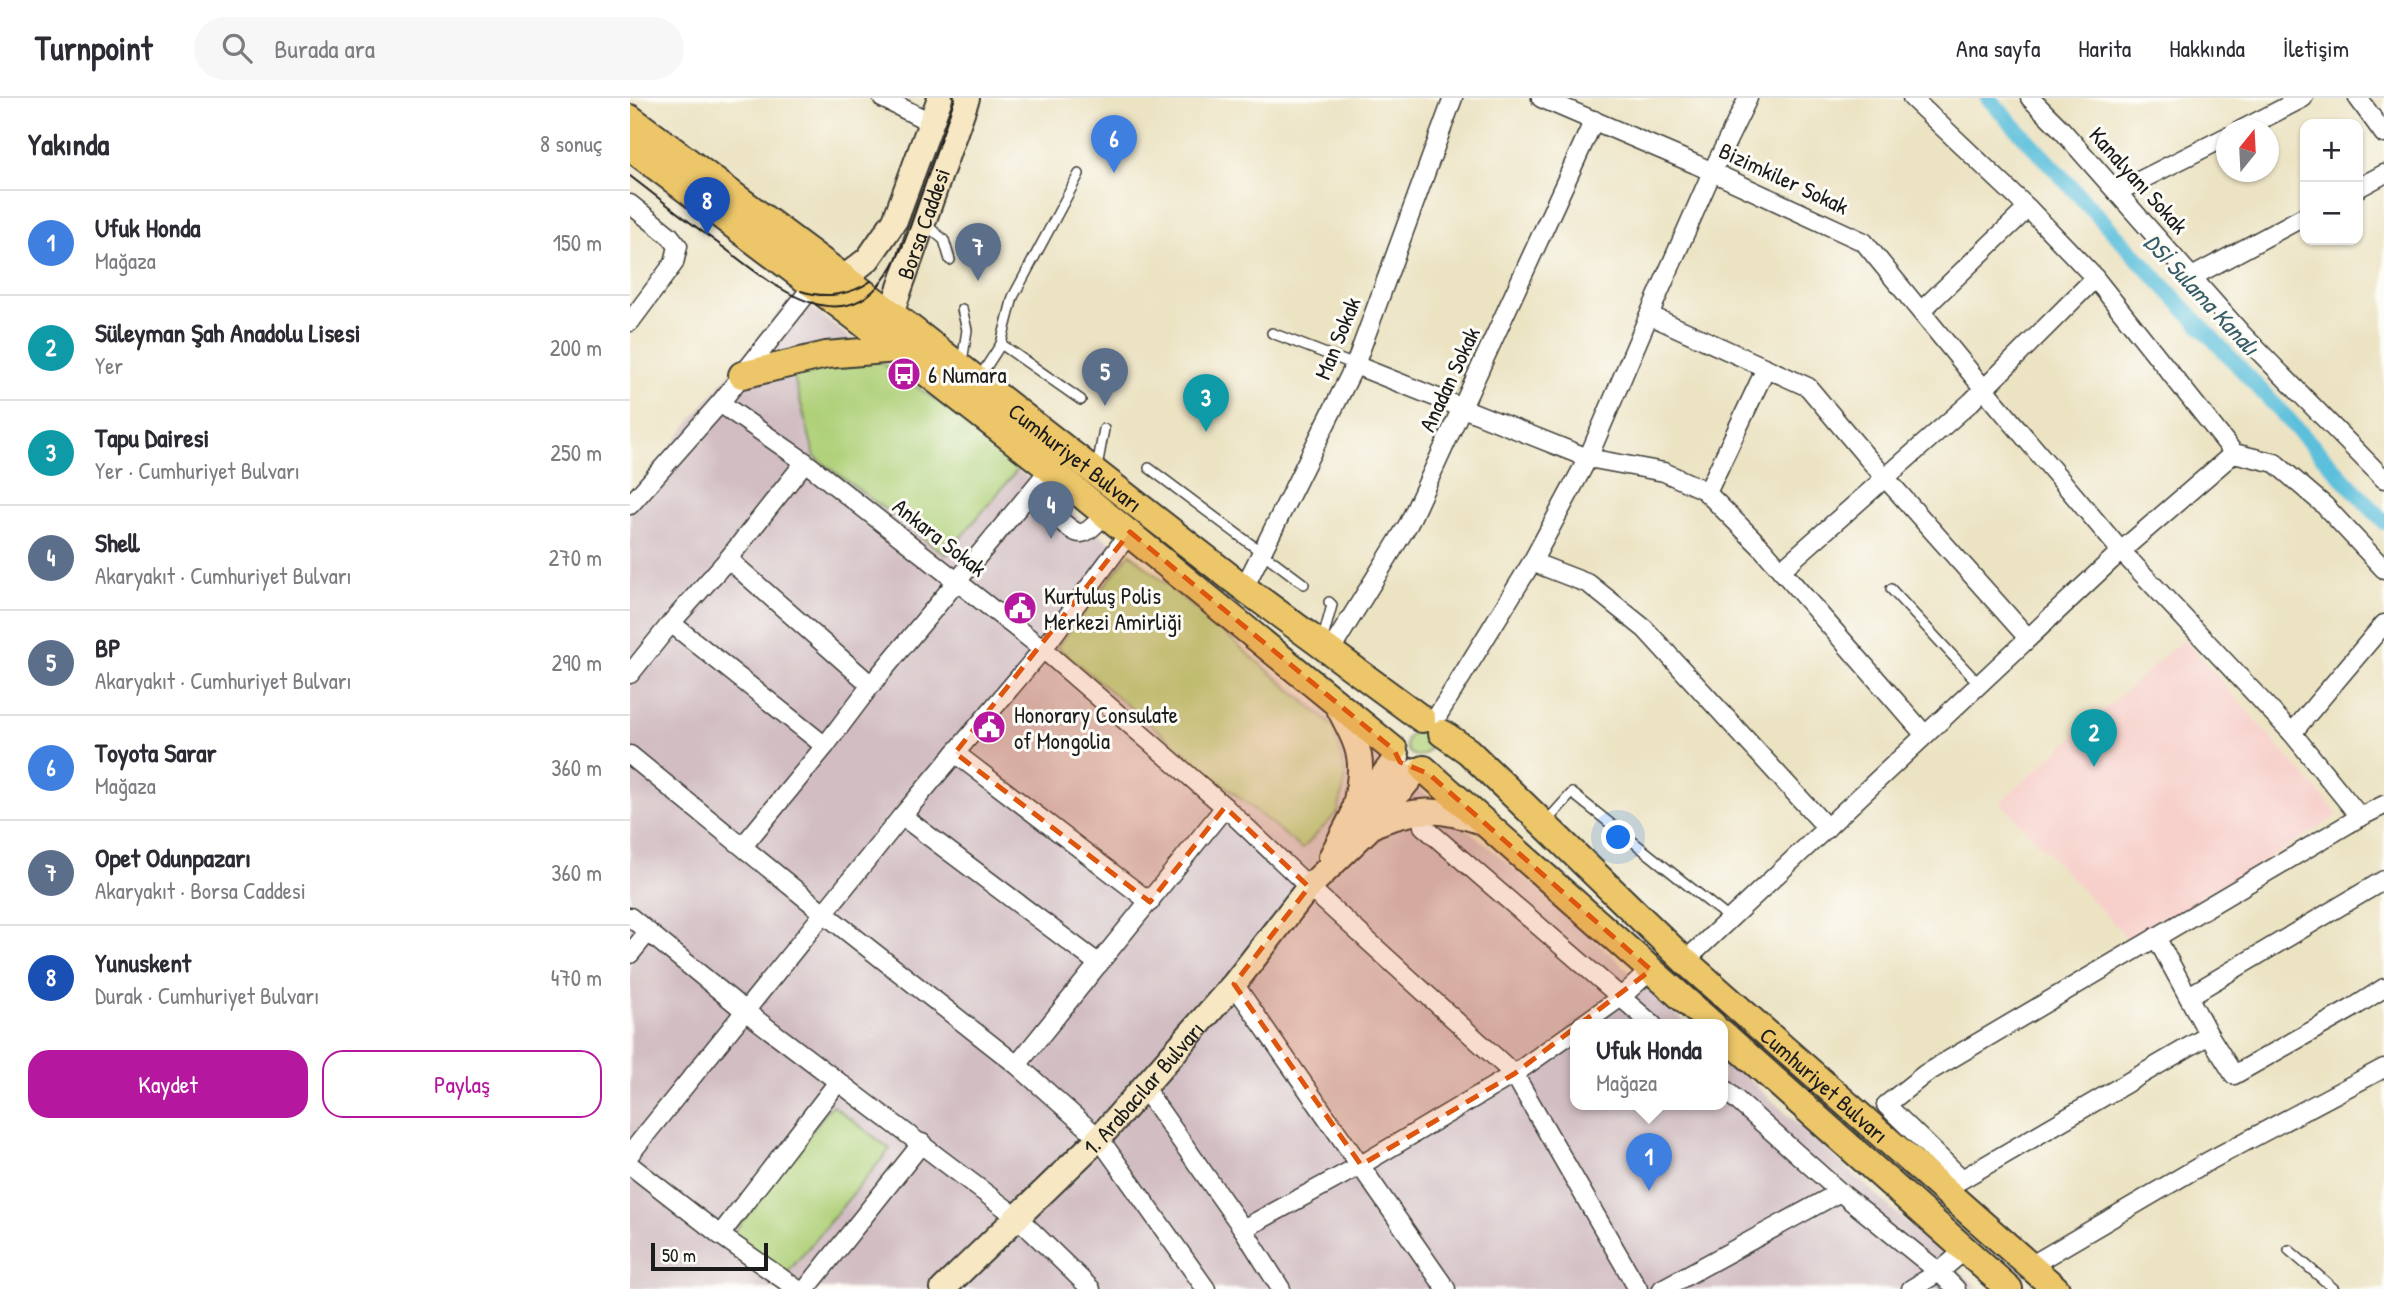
<!DOCTYPE html>
<html lang="tr">
<meta charset="utf-8">
<style>
:root{--surface:#fff;--page:#f7f7f7;--text:#2b2b33;--muted:#7c7c81;--line:#e1e1e2;--accent:#b5179e}
body{margin:0;font-family:"Patrick Hand",sans-serif;background:var(--page);color:var(--text)}
.controls{position:absolute;right:21px;top:21px;display:grid;overflow:hidden;border-radius:14px;box-shadow:0 2px 5px #0004}
.controls button{width:63px;height:63px;display:grid;place-items:center;padding:0;border:0;border-bottom:2px solid var(--line);background:var(--surface);color:var(--text);font:35px sans-serif}
.compass{position:absolute;left:1586px;top:21px;width:63px;height:63px;border-radius:50%;background:var(--surface);box-shadow:0 2px 5px #0004;rotate:18deg}
.scale{position:absolute;left:21px;bottom:18px;width:117px;box-sizing:border-box;padding-left:7px;border:4px solid #1c1c1c;border-top:0;font-size:19px;line-height:24px;white-space:nowrap;color:#1c1c1c;-webkit-text-stroke:5px #fdfcf7;paint-order:stroke}
.you{position:absolute;left:989px;top:740px;width:24px;height:24px;margin:-18px;border:5px solid #fff;border-radius:50%;background:#1a73e8;box-shadow:0 0 0 10px #1a73e833}
.badge{display:grid;place-items:center;width:46px;height:46px;border-radius:50%;background:var(--accent);color:#fff;font-size:23px;font-weight:700}
.pin{position:absolute;translate:-50% -58px;filter:drop-shadow(0 2px 4px #0008)}
.pin::after{content:'';position:absolute;top:37px;width:24px;height:21px;background:inherit;clip-path:polygon(0 0,100% 0,50% 100%)}
.popup{position:absolute;left:940px;top:921px;width:158px;height:91px;box-sizing:border-box;display:grid;place-content:center;border-radius:14px;background:var(--surface);filter:drop-shadow(0 2px 5px #0005);font-size:23px;white-space:nowrap;color:var(--muted)}
.popup b{font-size:26px;color:var(--text)}
.popup::after{content:'';position:absolute;left:50%;top:100%;margin-left:-14px;border:14px solid transparent;border-top-color:var(--surface)}
.list{margin:0;padding:0;list-style:none}
h2{display:flex;justify-content:space-between;align-items:center;height:91px;margin:0;padding:0 28px;font-size:30px}
h2 small{font-size:23px;font-weight:400;color:var(--muted)}
.list li{display:grid;grid-template-columns:46px 1fr auto;gap:21px;align-items:center;box-sizing:border-box;height:105px;padding:0 28px;border-top:2px solid var(--line)}
.list b{display:block;font-size:26px;white-space:nowrap}
.list p{margin:0;font-size:23px;white-space:nowrap;color:var(--muted)}
.list em{font-size:23px;font-style:normal;color:var(--muted)}
.actions{display:flex;gap:14px;padding:21px 28px}
.actions a{flex:1;padding:16px 0;border:2px solid var(--accent);border-radius:21px;text-align:center;font-size:24px;color:var(--accent)}
.actions .main{background:var(--accent);color:#fff}
.icon{flex:none;width:38px;height:38px;fill:none;stroke:currentColor;stroke-width:2;stroke-linecap:round;stroke-linejoin:round}
.map{position:relative;flex:none;width:1754px;height:1191px;overflow:hidden}
header{display:flex;align-items:center;gap:42px;box-sizing:border-box;height:98px;padding:0 35px;background:var(--surface);border-bottom:2px solid var(--line)}
header strong{font-size:33px}
nav{display:flex;gap:38px;margin-inline-start:auto;font-size:24px}
.search{width:490px;height:63px;background:var(--page);display:flex;align-items:center;gap:18px;box-sizing:border-box;padding:0 24px;border-radius:38px;color:var(--muted);font-size:26px}
main{display:flex}
aside{flex:1;background:var(--surface)}
.map>svg:first-child{display:block}
.built{fill:#f7d0cb}
.industrial{fill:#d2bec2}
.green{fill:#afd078;stroke:#66764a;stroke-width:2}
.lines{fill:none;stroke-linecap:round;stroke-linejoin:round}
.canal{stroke:#5cbfdb;stroke-width:16}
.lane-casing{stroke:#3b3a35;stroke-width:12}
.street-casing{stroke:#3b3a35;stroke-width:21}
.secondary-casing{stroke:#3b3a35;stroke-width:28}
.primary-casing{stroke:#3b3a35;stroke-width:30}
.lane{stroke:#fff;stroke-width:9}
.street{stroke:#fff;stroke-width:18}
.secondary{stroke:#f7e8c3;stroke-width:24}
.primary{stroke:#ecc669;stroke-width:26}
.tram{stroke:#1c1c1c;stroke-width:2}
.marked{fill:#de560d;fill-opacity:0.2;stroke:#de560d;stroke-width:5;stroke-dasharray:14 9;stroke-linejoin:round}
.labels{text-anchor:middle;dominant-baseline:central;stroke-width:6;stroke-linejoin:round;paint-order:stroke}
.street-label{font-size:23px;fill:#1c1c1c;stroke:#fdfcf7}
.poi-label{font-size:23px;fill:#1c1c1c;stroke:#fdfcf7;text-anchor:start}
.water-label{font-size:24px;font-style:italic;fill:#365d68;stroke:#fdfcf7}
</style>
<header>
<strong>Turnpoint</strong>
<div class="search"><svg class="icon" aria-label="search" viewBox="0 0 24 24"><circle cx="10" cy="10" r="6"/><path d="M15 15l6 6"/></svg>Burada ara</div>
<nav><a>Ana sayfa</a><a>Harita</a><a>Hakkında</a><a>İletişim</a></nav>
</header>
<main>
<aside>
<h2>Yakında<small>8 sonuç</small></h2>
<ul class="list">
<li><span class="badge" style="background:#3f7fe0">1</span><div><b>Ufuk Honda</b><p>Mağaza</p></div><em>150 m</em></li>
<li><span class="badge" style="background:#0f9aa8">2</span><div><b>Süleyman Şah Anadolu Lisesi</b><p>Yer</p></div><em>200 m</em></li>
<li><span class="badge" style="background:#0f9aa8">3</span><div><b>Tapu Dairesi</b><p>Yer · Cumhuriyet Bulvarı</p></div><em>250 m</em></li>
<li><span class="badge" style="background:#5c6f8a">4</span><div><b>Shell</b><p>Akaryakıt · Cumhuriyet Bulvarı</p></div><em>270 m</em></li>
<li><span class="badge" style="background:#5c6f8a">5</span><div><b>BP</b><p>Akaryakıt · Cumhuriyet Bulvarı</p></div><em>290 m</em></li>
<li><span class="badge" style="background:#3f7fe0">6</span><div><b>Toyota Sarar</b><p>Mağaza</p></div><em>360 m</em></li>
<li><span class="badge" style="background:#5c6f8a">7</span><div><b>Opet Odunpazarı</b><p>Akaryakıt · Borsa Caddesi</p></div><em>360 m</em></li>
<li><span class="badge" style="background:#1a4fb4">8</span><div><b>Yunuskent</b><p>Durak · Cumhuriyet Bulvarı</p></div><em>470 m</em></li>
</ul>
<div class="actions"><a class="main">Kaydet</a><a>Paylaş</a></div>
</aside>
<div class="map">
<svg width="1754" height="1191" viewBox="0 0 1754 1191">
<rect width="100%" height="100%" fill="#fdfcf7"/>
<filter id="ink" filterUnits="userSpaceOnUse"><feTurbulence type="fractalNoise" baseFrequency=".0143" numOctaves="2"/><feDisplacementMap in="SourceGraphic" scale="14" xChannelSelector="R" yChannelSelector="G"/><feConvolveMatrix kernelMatrix="1 2 1 2 8 2 1 2 1" color-interpolation-filters="sRGB"/></filter>
<filter id="wash" filterUnits="userSpaceOnUse"><feTurbulence type="fractalNoise" baseFrequency=".00686" numOctaves="4" result="noise"/><feDisplacementMap in="SourceGraphic" scale="28" xChannelSelector="R" yChannelSelector="G"/><feGaussianBlur stdDeviation="1.57" result="paint"/><feColorMatrix in="noise" values="0 0 0 0 0 0 0 0 0 0 0 0 0 0 0 0 0 1.4 0 .05"/><feComposite in="paint" operator="in"/></filter>
<g filter="url(#wash)">
<rect width="100%" height="100%" fill="#ece3c3"/>
<!-- built -->
<path class="built" d="M1554 541 1709 717 1502 845 1370 704Z"/>
<!-- industrial -->
<path class="industrial" d="M164 196 732 643 910 792 1058 927H946V1007H1092L1093 958 1350 1191H0V398Z"/>
<!-- green -->
<g class="green">
<path d="M236 254 395 363 316 457 185 359 162 272Z"/>
<path d="M500 455 704 629 716 679 708 714 672 751 427 549Z"/>
<circle cx="788" cy="646" r="12"/>
<path d="M202 1007 260 1051 155 1178 101 1138Z"/>
</g>
<g class="lines">
<!-- canal -->
<path class="canal" d="M1358 0 1754 424"/>
</g>
</g>
<g filter="url(#ink)">
<g class="lines">
<defs>
<g id="lane">
<path d="M294 125 314 142 320 162"/>
<path d="M642 235 725 267"/>
<path d="M371 246 383 199 449 76"/>
<path d="M332 264 337 232 332 211"/>
<path d="M349 280 371 246 451 302"/>
<path d="M467 369 474 331"/>
<path d="M519 370 674 486"/>
<path d="M1261 491 1349 586"/>
<path d="M692 544 702 507 699 504"/>
<path d="M915 725 942 695 1100 821"/>
<path d="M1659 1152 1704 1191"/>
</g>
<g id="street">
<path d="M252 0 302 25"/>
<path d="M911 0 1065 66 1234 144 1354 291 1491 453 1055 863"/>
<path d="M1118 0 1082 74 1019 217 1178 289 1235 357 1398 540"/>
<path d="M1282 0 1398 110 1465 180 1604 355"/>
<path d="M1400 0 1430 30 1611 235 1754 381"/>
<path d="M1728 0 1754 36"/>
<path d="M1611 32 1673 0"/>
<path d="M1728 90 1754 76"/>
<path d="M1487 94 1596 39"/>
<path d="M0 106 40 138 48 148 44 165 0 224"/>
<path d="M1562 179 1675 118"/>
<path d="M1291 213 1398 110"/>
<path d="M725 267 958 360 1034 374 1074 392 1131 449 1295 637"/>
<path d="M90 305 175 364 413 551 595 709 679 789 884 976 1008 1191"/>
<path d="M440 387 423 406 421 415C450 438 449 445 476 415"/>
<path d="M1077 395 1136 270"/>
<path d="M0 407 90 305 182 189 194 185"/>
<path d="M98 461 241 587"/>
<path d="M902 464 959 486 1015 531 1197 730"/>
<path d="M1151 472 1341 304 1465 180"/>
<path d="M614 490 725 267 823 0"/>
<path d="M41 525 195 648"/>
<path d="M701 552 779 425 964 22"/>
<path d="M0 576 41 525 98 461 175 364"/>
<path d="M803 625 902 464 958 360 1019 217"/>
<path d="M1662 635 1754 526"/>
<path d="M325 655 520 804"/>
<path d="M0 657 195 816 387 967 469 1040 576 1191"/>
<path d="M272 718 469 866"/>
<path d="M1730 719 1662 635 1491 453 1604 355 1645 365 1694 407 1754 471"/>
<path d="M793 728 1023 927"/>
<path d="M113 748 195 648 241 587 420 371"/>
<path d="M0 819 115 913 387 1119 461 1191"/>
<path d="M1526 839 1579 937 1604 977 1721 911 1754 890"/>
<path d="M0 856 18 834"/>
<path d="M604 886 816 1191"/>
<path d="M1559 898 1754 782"/>
<path d="M952 927 991 899 1021 872"/>
<path d="M387 967 595 709"/>
<path d="M1092 989 1210 1094 1309 1174 1326 1191"/>
<path d="M514 990 613 1131 651 1191"/>
<path d="M0 1056 272 718 413 551 500 434"/>
<path d="M0 1067 90 1137 167 1191"/>
<path d="M1332 1081 1256 1007 1295 976 1730 719 1754 707"/>
<path d="M1322 1087 1579 937"/>
<path d="M613 1131 731 1067 884 976 946 932"/>
<path d="M90 1137 208 984"/>
<path d="M1400 1168 1577 1064 1754 970"/>
<path d="M176 1191 292 1045"/>
<path d="M1032 1191 1210 1094"/>
<path d="M1281 1191 1309 1174 1335 1152"/>
</g>
<g id="secondary">
<path d="M214 180 238 161 265 122 310 0"/>
<path id="s1" d="M242 216 261 215 337 0"/>
<path d="M705 603C729 650 737 658 724 711"/>
<path d="M743 727C784 710 809 709 852 724"/>
<path d="M701 759 723 717 767 659"/>
<path id="s2" d="M313 1191 469 1040 604 886 679 789 742 728 787 672"/>
</g>
<g id="primary">
<path id="s3" d="M0 20 261 215 614 490 792 621"/>
<path d="M0 49 224 218 420 371 764 652"/>
<path d="M112 277 196 257 267 251"/>
<path id="s4" d="M812 635 838 653 1055 863 1426 1191"/>
<path d="M794 671 1083 927"/>
<path d="M1092 935 1379 1191"/>
</g>
</defs>
<!-- lane casing -->
<use href="#lane" class="lane-casing"/>
<!-- street casing -->
<use href="#street" class="street-casing"/>
<!-- secondary casing -->
<use href="#secondary" class="secondary-casing"/>
<!-- primary casing -->
<use href="#primary" class="primary-casing"/>
<!-- lane -->
<use href="#lane" class="lane"/>
<!-- street -->
<use href="#street" class="street"/>
<!-- secondary -->
<use href="#secondary" class="secondary"/>
<!-- primary -->
<use href="#primary" class="primary"/>
<!-- tram -->
<g class="tram">
<path d="M0 78C30 101 59 124 89 146 132 178 205 246 253 182 272 158 280 128 290 100 302 67 313 33 325 0"/>
<path d="M171 193C195 201 221 197 241 183"/>
</g>
</g>
</g>
<!-- marked area -->
<path class="marked" d="M500 434 764 652 770 664 799 676 1021 872 884 976 731 1067 604 886 679 789 595 709 520 804 325 655Z"/>
<!-- icons -->
<defs>
<symbol id="bus-disc" viewBox="-11 -11 22 22"><circle r="9.5" fill="#b5179e" stroke="#fdfcf7"/><path d="M-5-6H5V4H4V6H2V4H-2V6H-4V4H-5ZM-3.5-4V0h7V-4ZM-3.5 1.2v1.5H-2V1.2ZM2 1.2v1.5H3.5V1.2Z" fill="#fff"/></symbol>
<symbol id="civic-disc" viewBox="-11 -11 22 22"><circle r="9.5" fill="#b5179e" stroke="#fdfcf7"/><path d="M-.6-6.5H3V-4.5H.6V-3L4-1V1h2V6H-6V1h2V-1L-.6-3ZM-1.2 2.5V6h2.4V2.5Z" fill="#fff"/></symbol>
</defs>
<g fill-rule="evenodd">
<use href="#bus-disc" x="255" y="257" width="38" height="38"/>
<use href="#civic-disc" x="371" y="491" width="38" height="38"/>
<use href="#civic-disc" x="340" y="610" width="38" height="38"/>
</g>
<g class="labels">
<!-- street labels -->
<g class="street-label">
<text transform="translate(1154 80) rotate(25)">Bizimkiler Sokak</text>
<text transform="translate(1509 82) rotate(48)">Kanalyanı Sokak</text>
<text stroke="none"><textPath href="#s1" startOffset="114">Borsa Caddesi</textPath></text>
<text transform="translate(707 240) rotate(-68)">Man Sokak</text>
<text transform="translate(819 281) rotate(-65)">Anadan Sokak</text>
<text stroke="none"><textPath href="#s3" startOffset="560">Cumhuriyet Bulvarı</textPath></text>
<text transform="translate(310 439) rotate(38)">Ankara Sokak</text>
<text stroke="none"><textPath href="#s4" startOffset="520">Cumhuriyet Bulvarı</textPath></text>
<text stroke="none"><textPath href="#s2" startOffset="284">1. Arabacılar Bulvarı</textPath></text>
</g>
<!-- poi labels -->
<g class="poi-label">
<text x="298" y="276">6 Numara</text>
<text x="414" y="497">Kurtuluş Polis<tspan x="414" dy="26">Merkezi Amirliği</tspan></text>
<text x="384" y="616">Honorary Consulate<tspan x="384" dy="26">of Mongolia</tspan></text>
</g>
<!-- water labels -->
<g class="water-label">
<text transform="translate(1572 196) rotate(47)">DSİ Sulama Kanalı</text>
</g>
</g>
</svg>
<div class="controls">
<button>+</button>
<button>−</button>
</div>
<svg class="compass" viewBox="-18 -18 36 36"><path d="M0-13l5 13h-10z" fill="#e53935"/><path d="M0 13l5-13h-10z" fill="#7c7c81"/></svg>
<div class="scale">50 m</div>
<div class="you"></div>
<div class="pin badge" style="left:1019px;top:1093px;background:#3f7fe0">1</div>
<div class="popup"><b>Ufuk Honda</b>Mağaza</div>
<div class="pin badge" style="left:1464px;top:669px;background:#0f9aa8">2</div>
<div class="pin badge" style="left:576px;top:334px;background:#0f9aa8">3</div>
<div class="pin badge" style="left:421px;top:441px;background:#5c6f8a">4</div>
<div class="pin badge" style="left:475px;top:308px;background:#5c6f8a">5</div>
<div class="pin badge" style="left:484px;top:75px;background:#3f7fe0">6</div>
<div class="pin badge" style="left:348px;top:183px;background:#5c6f8a">7</div>
<div class="pin badge" style="left:77px;top:137px;background:#1a4fb4">8</div>
</div>
</main>
